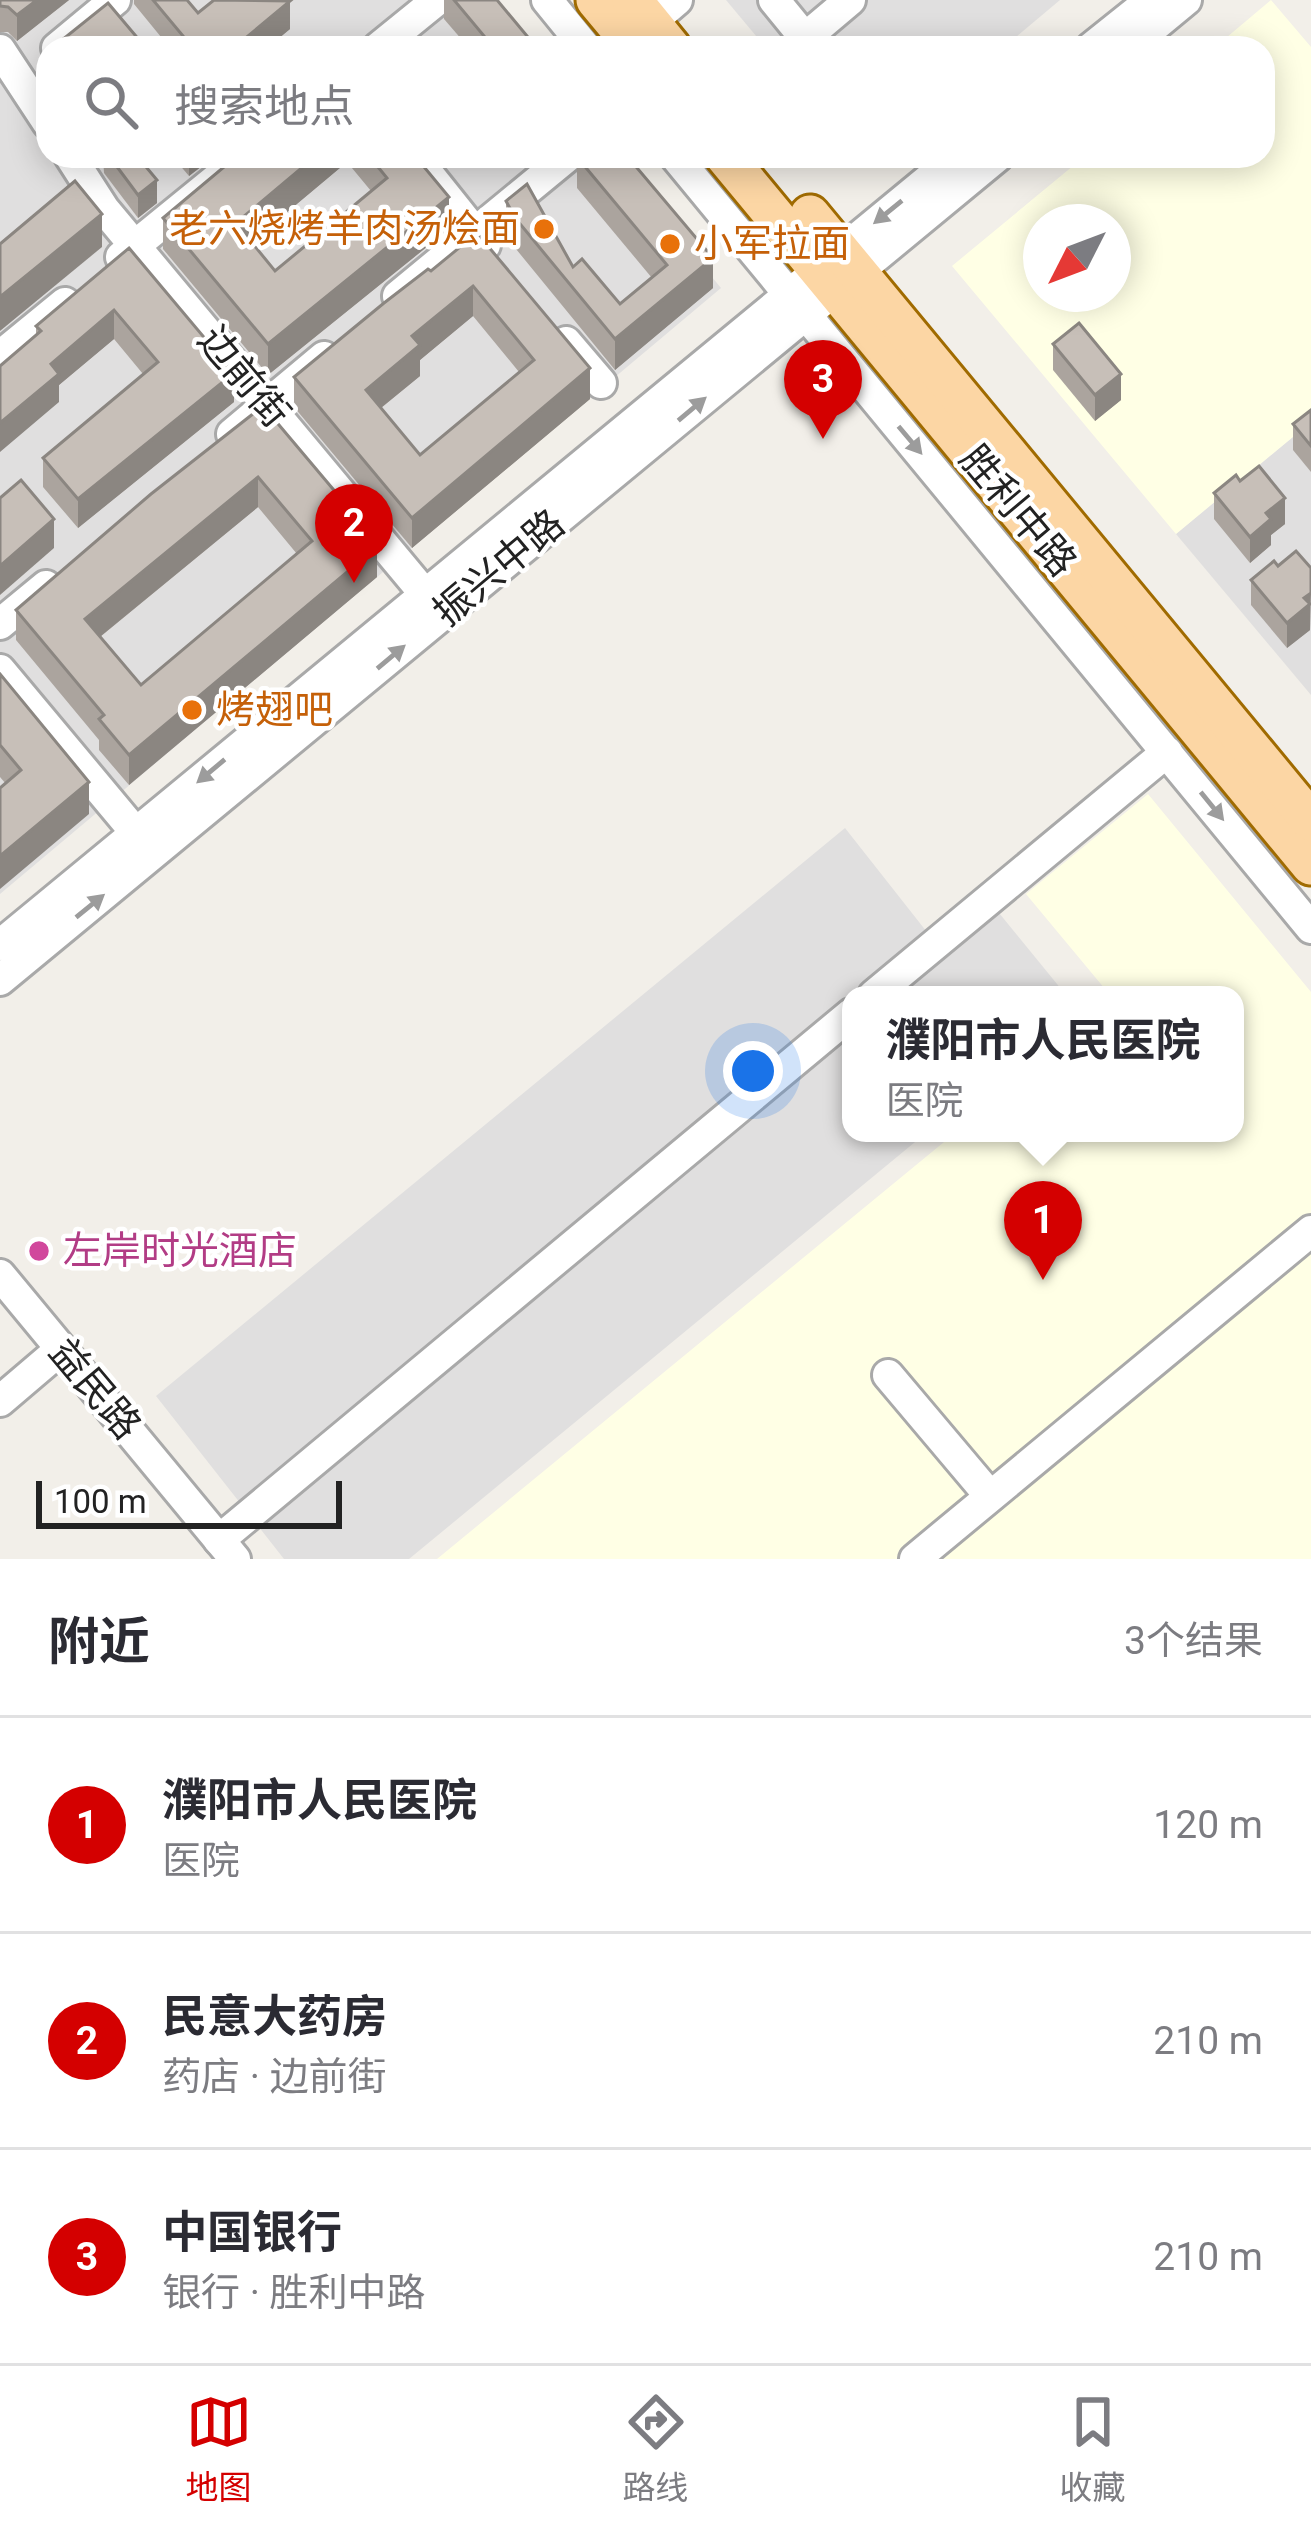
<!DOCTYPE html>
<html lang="zh">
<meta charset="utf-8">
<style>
:root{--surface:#fff;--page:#f2f2f3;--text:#2b2b33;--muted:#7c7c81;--line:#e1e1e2;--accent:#d40000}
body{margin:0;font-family:Roboto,"Noto Sans SC",sans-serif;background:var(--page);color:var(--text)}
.compass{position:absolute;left:1023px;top:204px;width:108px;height:108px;border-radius:50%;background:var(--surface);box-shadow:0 6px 30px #0003;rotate:228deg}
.scale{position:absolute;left:36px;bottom:30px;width:306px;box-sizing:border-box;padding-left:12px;border:6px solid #222;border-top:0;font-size:33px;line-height:42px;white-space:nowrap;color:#222;-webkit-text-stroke:9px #fff;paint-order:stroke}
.you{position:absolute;left:753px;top:1071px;width:42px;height:42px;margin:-30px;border:9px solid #fff;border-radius:50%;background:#1a73e8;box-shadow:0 0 0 18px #1a73e833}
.badge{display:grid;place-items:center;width:78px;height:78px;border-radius:50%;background:var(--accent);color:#fff;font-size:39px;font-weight:700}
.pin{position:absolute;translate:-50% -99px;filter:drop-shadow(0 3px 6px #0008)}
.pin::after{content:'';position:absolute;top:63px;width:42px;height:36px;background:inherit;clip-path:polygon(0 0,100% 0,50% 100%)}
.popup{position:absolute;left:842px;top:986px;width:402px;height:156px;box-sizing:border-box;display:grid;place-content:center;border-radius:24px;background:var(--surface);filter:drop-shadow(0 3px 9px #0005);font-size:39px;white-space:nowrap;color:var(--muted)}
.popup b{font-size:45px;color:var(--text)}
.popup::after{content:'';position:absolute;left:50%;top:100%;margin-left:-24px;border:24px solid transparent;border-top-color:var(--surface)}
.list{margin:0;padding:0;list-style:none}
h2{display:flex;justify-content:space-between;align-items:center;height:156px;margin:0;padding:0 48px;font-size:51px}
h2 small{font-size:39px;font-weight:400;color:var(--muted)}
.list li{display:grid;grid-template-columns:78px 1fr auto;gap:36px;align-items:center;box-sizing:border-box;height:216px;padding:0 48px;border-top:3px solid var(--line)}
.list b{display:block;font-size:45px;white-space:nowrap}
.list p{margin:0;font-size:39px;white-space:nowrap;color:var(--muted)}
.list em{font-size:39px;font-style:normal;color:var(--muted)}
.icon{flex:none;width:66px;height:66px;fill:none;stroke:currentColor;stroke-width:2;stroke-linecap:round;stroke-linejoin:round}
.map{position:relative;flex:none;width:1311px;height:1559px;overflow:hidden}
.search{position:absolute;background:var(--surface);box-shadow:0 6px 30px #0003;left:36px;right:36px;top:36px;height:132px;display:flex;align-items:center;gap:30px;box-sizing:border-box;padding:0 42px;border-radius:36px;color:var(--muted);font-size:45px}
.sheet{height:804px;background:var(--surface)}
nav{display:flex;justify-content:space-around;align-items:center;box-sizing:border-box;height:168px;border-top:3px solid var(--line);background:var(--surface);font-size:33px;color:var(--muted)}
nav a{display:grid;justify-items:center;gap:6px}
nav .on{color:var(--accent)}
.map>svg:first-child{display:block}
.residential{fill:#e0dfdf}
.education{fill:#ffffe5;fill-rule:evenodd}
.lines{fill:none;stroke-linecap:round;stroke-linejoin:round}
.minor-casing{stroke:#a9a9a9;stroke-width:36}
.major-casing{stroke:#a06b00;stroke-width:45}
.minor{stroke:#fff;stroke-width:30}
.major{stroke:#fcd6a4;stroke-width:39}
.wall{fill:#aba49e;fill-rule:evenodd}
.shaded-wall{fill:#8b8681}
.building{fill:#c7bfb8;stroke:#8b8681;stroke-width:3;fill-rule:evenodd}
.oneway{fill:#9c9c9c}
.food-dot{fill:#e8710a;stroke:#fff;stroke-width:4.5}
.hotel-dot{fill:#d1479c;stroke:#fff;stroke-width:4.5}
.labels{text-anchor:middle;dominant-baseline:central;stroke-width:9;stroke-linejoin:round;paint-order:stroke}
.food-label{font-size:39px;fill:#c56008;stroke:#fff;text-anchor:start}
.street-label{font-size:39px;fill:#222;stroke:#fff}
.hotel-label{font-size:39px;fill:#b23c85;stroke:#fff;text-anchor:start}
</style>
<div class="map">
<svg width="1311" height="1559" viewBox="0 0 1311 1559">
<rect width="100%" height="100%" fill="#f2efe9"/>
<!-- residential -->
<g class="residential">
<path d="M0 0H483L522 48H48V156H612L721 288 0 894Z"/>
<path d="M726 0H1060L1003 48H766Z"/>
<path d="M1311 422V695L1176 534Z"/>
<path d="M845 828 945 955 995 908 1066 995H851V1133H926L409 1559H284L156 1396Z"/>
</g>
<!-- education -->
<g class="education">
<path d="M1271 0 1311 47V422L1176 534 952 266 1085 156H1263V48H1214ZM1041 222H1113V294H1041Z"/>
<path d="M1148 794 1311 992V1559H437L955 1133H1235V995H1110L1026 894Z"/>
</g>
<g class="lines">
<defs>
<g id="minor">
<path d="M547 0 586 48"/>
<path d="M774 0 805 38 850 0"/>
<path d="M650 23 677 0"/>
<path d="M57 48 115 0"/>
<path d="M378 48 437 0"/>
<path d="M1091 48 1151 0"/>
<path d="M1128 48 1186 0"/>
<path d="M0 50 48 123"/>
<path d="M70 156 104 209 424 593"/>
<path d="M414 156 485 245"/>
<path d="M675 156 1311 928"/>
<path d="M121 257 245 156"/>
<path d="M398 296 568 156"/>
<path d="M566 342 601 383"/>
<path d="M0 356 65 303"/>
<path d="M232 434 324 357"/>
<path d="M0 624 46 586"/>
<path d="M0 670 136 833"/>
<path d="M0 945 957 156"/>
<path d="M0 980 998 156"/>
<path d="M874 995 1167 752"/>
<path d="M0 1275 235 1559"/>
<path d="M888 1375 990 1496"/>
<path d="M0 1401 61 1349"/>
<path d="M219 1540 851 1014"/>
<path d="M915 1559 1311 1231"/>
</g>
<g id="major">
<path d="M596 0 636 48"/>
<path d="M632 0 671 48"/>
<path d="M725 156 1311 865"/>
<path d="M810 215 1311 821"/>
</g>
</defs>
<!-- minor casing -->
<use href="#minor" class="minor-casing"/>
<!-- major casing -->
<use href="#major" class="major-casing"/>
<!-- minor -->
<use href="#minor" class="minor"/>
<!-- major -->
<use href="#major" class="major"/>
</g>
<!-- wall -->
<g class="wall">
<path d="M0 0H69L17 41 8 32H0Z"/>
<path d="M134 0H187L198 13 290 29 267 48H170L134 4Z"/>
<path d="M444 0H497L537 48H469L444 19Z"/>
<path d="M48 51V87L44 82V54Z"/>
<path d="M103 156H137L157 203 138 218 104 173Z"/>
<path d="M172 156H215L189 176Z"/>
<path d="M237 156H415L449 229 268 375 163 249V218ZM347 162 371 191 275 271 251 242Z"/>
<path d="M577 157 713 288 615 370 516 249 506 232V201L573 267 620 304 652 278 577 188Z"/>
<path d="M477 233 590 399 412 548 294 407V377L431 271ZM473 316 519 372 420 455 381 408 420 376V360Z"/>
<path d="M129 248 234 402 78 528 43 487V458L143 374 114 339 59 385V402L36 335V326Z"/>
<path d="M1053 344 1121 400 1095 421 1053 370Z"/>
<path d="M263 406 338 500 377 577 129 785 99 750V740L16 640V610ZM258 507 297 554 141 685 100 637Z"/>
<path d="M1311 410V472L1293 450V424Z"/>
<path d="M1214 493 1285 524 1271 535V545L1250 563 1214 519Z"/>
<path d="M1251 580 1310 619V630L1287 648 1251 605Z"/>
<path d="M0 674 89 814 6 784 0 777Z"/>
</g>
<!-- shaded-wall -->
<g class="shaded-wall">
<path d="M37 0H69L17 41V15Z"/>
<path d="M290 1V29L267 48H242V41Z"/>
<path d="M189 156H215L189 176Z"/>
<path d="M316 156H347V162L236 255V223Z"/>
<path d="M157 180V203L138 218V195Z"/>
<path d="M449 197V229L268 375V344Z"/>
<path d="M102 214V247L0 331V297Z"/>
<path d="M713 258V288L615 370V339Z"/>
<path d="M473 286V316L420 360V376L366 420V390L412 336Z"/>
<path d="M114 310V339L59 385V402L0 452V423L51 364Z"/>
<path d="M590 368V399L412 548V518Z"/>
<path d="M234 373V402L78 528V499Z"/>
<path d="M1121 374V400L1095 421V395Z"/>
<path d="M258 477V507L85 649V619Z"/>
<path d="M1285 498V524L1271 535V545L1250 563V537L1266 513Z"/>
<path d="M54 519V548L0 595V566Z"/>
<path d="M377 547V577L129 785V755Z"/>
<path d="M1311 593 1310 630 1287 648V623L1304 598Z"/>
<path d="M89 782V814L0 889V856Z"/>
</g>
<!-- building -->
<g class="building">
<path d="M0 0H37L17 15 8 7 0 6Z"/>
<path d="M153 0H187L198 13 214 0 290 1 242 41 248 48H193Z"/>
<path d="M454 0H497L537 48H494Z"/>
<path d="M108 3 146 48H52Z"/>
<path d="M109 156H137L157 180 138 195Z"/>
<path d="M237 156H316L236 223 275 271 387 178 369 156H415L449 197 268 344 163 218Z"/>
<path d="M578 156H627L713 258 615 339 516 219 506 201 527 184 573 267 582 259 620 304 667 265 577 157Z"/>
<path d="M75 181 102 214 0 297V244Z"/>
<path d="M477 233 590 368 412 518 294 377 384 303 428 269 431 271ZM473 286 534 360 420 455 366 390 420 345 412 336Z"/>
<path d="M129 248 234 373 78 499 43 458 158 362 114 310 51 364 59 374 0 423V366L41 331 36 326Z"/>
<path d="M1079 323 1121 374 1095 395 1053 344Z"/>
<path d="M263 406 338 495 335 497 377 547 129 755 99 719 104 715 16 610 151 494ZM258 477 312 541 141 685 85 619Z"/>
<path d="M1311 410V446L1293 424Z"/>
<path d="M1259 466 1285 498 1266 513 1271 519 1250 537 1214 493 1236 475 1240 481Z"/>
<path d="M21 480 54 519 0 566V498Z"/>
<path d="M1296 551 1311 568V593L1304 598 1310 604 1287 623 1251 580 1274 561 1278 566Z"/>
<path d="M0 674 89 782 0 856V788L21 770 0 745Z"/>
</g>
<!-- one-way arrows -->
<defs><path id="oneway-solid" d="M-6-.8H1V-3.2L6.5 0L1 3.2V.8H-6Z" transform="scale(3)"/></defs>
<g class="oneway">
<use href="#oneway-solid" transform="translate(888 212) rotate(141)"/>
<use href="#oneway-solid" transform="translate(692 409) rotate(-40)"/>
<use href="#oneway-solid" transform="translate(910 440) rotate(50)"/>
<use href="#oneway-solid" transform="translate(391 657) rotate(-40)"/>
<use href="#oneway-solid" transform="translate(211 771) rotate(140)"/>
<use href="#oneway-solid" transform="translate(1212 806) rotate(51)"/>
<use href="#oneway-solid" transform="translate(90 906) rotate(-39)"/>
</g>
<!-- markers -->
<g class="food-dot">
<circle cx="544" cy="229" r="12"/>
<circle cx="670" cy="244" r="12"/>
<circle cx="192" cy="710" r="12"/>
</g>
<circle class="hotel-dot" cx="39" cy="1251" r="12"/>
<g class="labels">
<!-- food labels -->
<g class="food-label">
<text x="520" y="229" text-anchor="end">老六烧烤羊肉汤烩面</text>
<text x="694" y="244">小军拉面</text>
<text x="216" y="710">烤翅吧</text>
</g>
<!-- street labels -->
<g class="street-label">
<text transform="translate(244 377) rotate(50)">边前街</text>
<text transform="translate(1018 511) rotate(50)">胜利中路</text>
<text transform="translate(499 568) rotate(-40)">振兴中路</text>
<text transform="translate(95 1389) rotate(50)">益民路</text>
</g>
<!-- hotel labels -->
<g class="hotel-label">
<text x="63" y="1251">左岸时光酒店</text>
</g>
</g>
</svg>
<svg class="compass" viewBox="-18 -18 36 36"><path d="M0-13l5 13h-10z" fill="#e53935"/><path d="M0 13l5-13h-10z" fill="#7c7c81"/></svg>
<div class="scale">100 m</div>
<div class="you"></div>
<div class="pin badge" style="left:1043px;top:1280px">1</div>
<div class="popup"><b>濮阳市人民医院</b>医院</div>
<div class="pin badge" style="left:354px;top:583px">2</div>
<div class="pin badge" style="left:823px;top:439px">3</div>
<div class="search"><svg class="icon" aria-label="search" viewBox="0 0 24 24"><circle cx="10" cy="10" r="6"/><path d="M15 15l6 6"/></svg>搜索地点</div>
</div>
<section class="sheet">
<h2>附近<small>3个结果</small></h2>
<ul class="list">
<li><span class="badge">1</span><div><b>濮阳市人民医院</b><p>医院</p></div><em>120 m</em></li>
<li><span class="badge">2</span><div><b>民意大药房</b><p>药店 · 边前街</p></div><em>210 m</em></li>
<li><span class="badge">3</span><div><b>中国银行</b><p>银行 · 胜利中路</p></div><em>210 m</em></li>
</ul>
</section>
<nav>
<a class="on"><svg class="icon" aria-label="map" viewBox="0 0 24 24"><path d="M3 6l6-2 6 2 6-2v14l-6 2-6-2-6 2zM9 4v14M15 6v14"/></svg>地图</a>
<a><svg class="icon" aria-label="directions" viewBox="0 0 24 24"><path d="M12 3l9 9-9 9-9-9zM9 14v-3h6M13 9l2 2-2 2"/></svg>路线</a>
<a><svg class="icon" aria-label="saved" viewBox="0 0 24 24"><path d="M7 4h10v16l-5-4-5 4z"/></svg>收藏</a>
</nav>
